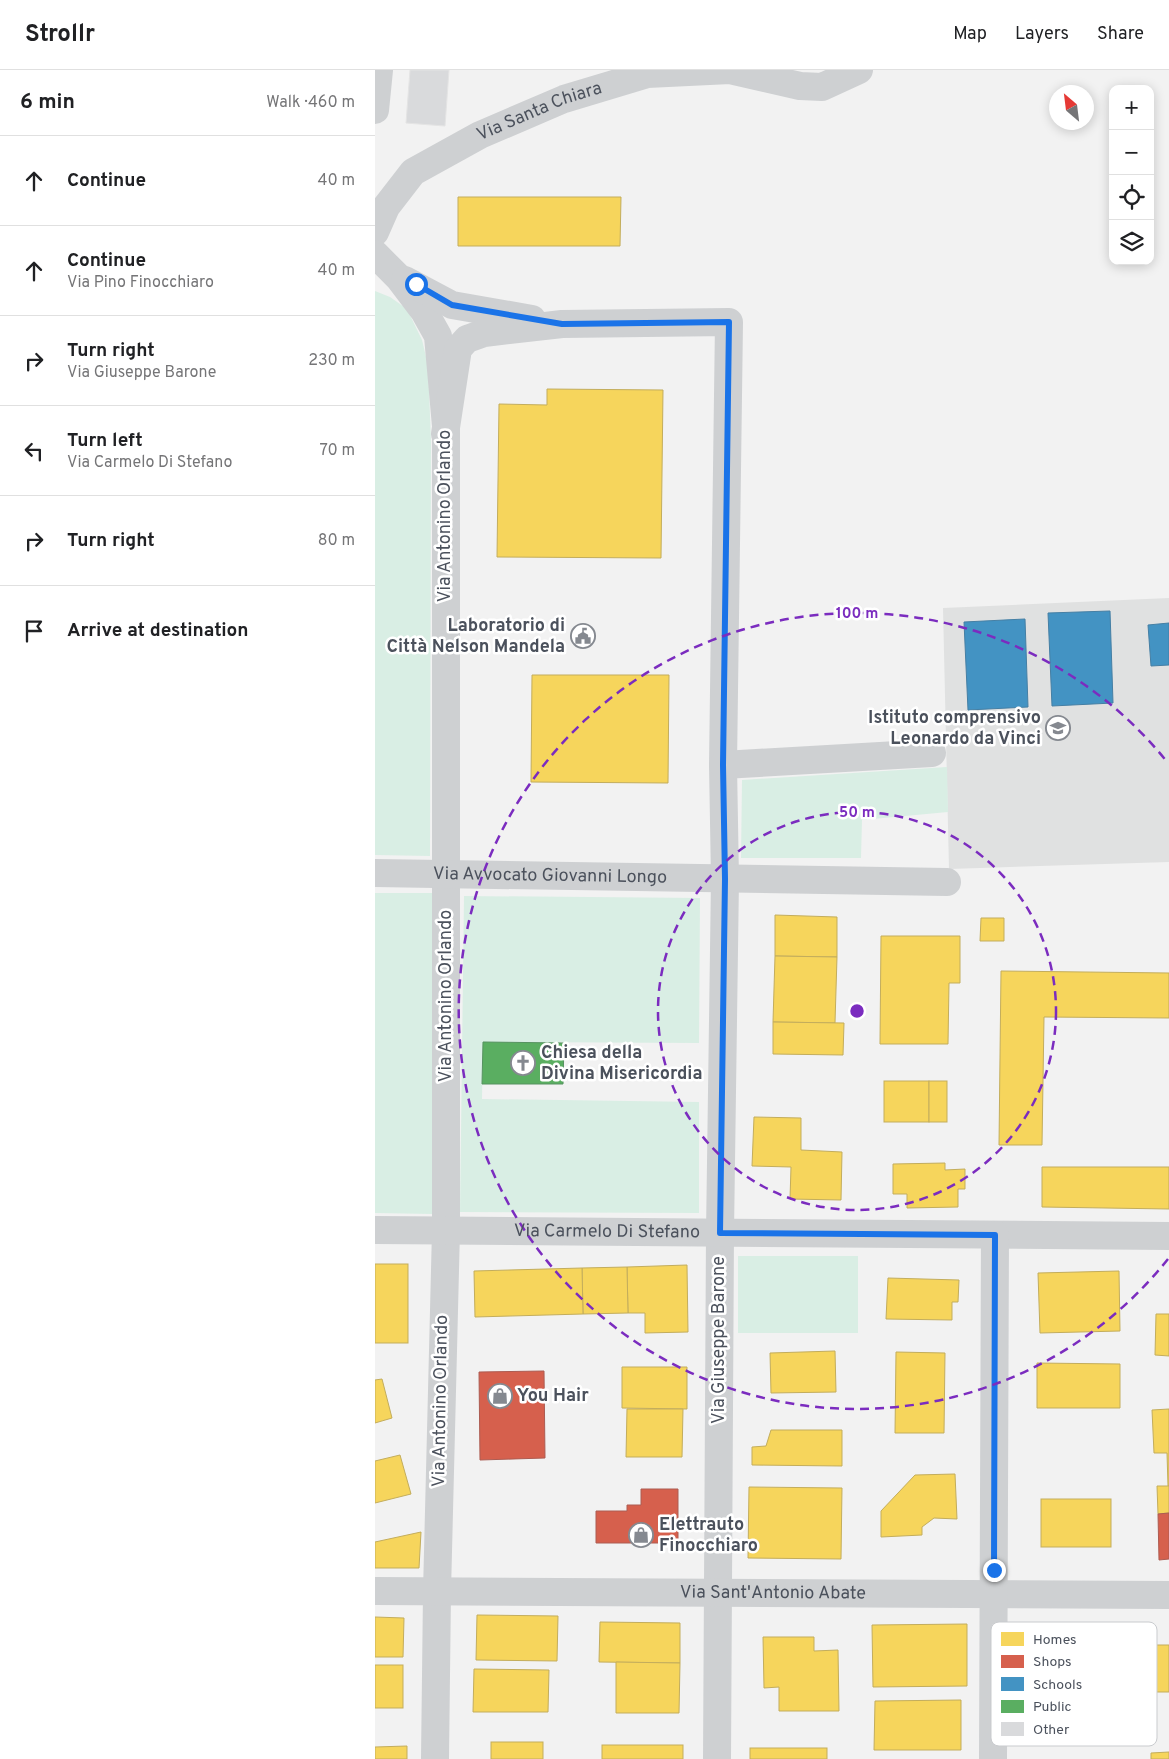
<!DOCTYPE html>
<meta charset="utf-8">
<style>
:root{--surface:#fff;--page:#f6f6f6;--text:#202124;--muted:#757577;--line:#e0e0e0}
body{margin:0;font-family:Overpass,sans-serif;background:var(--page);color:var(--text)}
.controls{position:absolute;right:15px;top:15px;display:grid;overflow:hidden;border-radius:10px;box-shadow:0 2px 12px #0003}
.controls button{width:45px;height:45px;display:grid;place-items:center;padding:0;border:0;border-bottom:1px solid var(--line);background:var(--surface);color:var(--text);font:25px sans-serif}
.compass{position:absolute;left:674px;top:15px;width:45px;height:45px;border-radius:50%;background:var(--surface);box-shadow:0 2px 12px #0003;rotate:332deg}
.stop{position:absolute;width:15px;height:15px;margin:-11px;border:4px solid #1a73e8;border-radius:50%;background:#fff}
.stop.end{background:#1a73e8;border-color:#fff;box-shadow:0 1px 5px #0008}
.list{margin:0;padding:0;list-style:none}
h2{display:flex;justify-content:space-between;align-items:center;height:65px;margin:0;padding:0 20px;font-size:21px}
h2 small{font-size:16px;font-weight:400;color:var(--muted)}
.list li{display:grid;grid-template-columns:32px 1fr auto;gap:15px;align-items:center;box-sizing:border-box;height:90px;padding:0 20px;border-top:1px solid var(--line)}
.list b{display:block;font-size:19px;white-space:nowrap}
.list p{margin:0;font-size:16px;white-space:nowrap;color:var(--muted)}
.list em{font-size:16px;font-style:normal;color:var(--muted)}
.icon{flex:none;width:28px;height:28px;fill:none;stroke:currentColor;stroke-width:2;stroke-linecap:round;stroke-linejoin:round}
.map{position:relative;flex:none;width:794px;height:1689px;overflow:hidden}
header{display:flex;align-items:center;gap:30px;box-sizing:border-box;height:70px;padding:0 25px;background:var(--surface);border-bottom:1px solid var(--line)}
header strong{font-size:24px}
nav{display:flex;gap:28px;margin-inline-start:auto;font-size:18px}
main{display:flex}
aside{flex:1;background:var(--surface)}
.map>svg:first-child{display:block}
.education{fill:#e0e1e1}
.green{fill:#d9eee4}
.homes{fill:#f6d55c;stroke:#c3ad5c}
.shops{fill:#d6604d;stroke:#ac5c52}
.schools{fill:#4393c3;stroke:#457fa4}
.public{fill:#5aae61;stroke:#569260}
.building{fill:#d9dadc;stroke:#e4e4e4}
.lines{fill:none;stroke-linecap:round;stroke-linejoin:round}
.minor{stroke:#ced0d2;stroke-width:28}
.route{stroke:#1a73e8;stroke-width:6}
.ring{fill:none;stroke:#7b2cbf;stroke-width:2.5;stroke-dasharray:9 6}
.labels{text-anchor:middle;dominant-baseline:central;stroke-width:5;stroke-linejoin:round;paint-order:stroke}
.street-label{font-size:18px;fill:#4b515c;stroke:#fff}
.poi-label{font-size:18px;font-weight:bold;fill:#4b515c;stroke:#fff;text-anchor:start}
.key{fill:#fff;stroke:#c9cbce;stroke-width:1}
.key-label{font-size:14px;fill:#4b515c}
.centre{fill:#7b2cbf;stroke:#fff;stroke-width:2.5}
.ring-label{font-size:15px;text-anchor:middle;font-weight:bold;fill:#7b2cbf;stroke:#fff;stroke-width:5;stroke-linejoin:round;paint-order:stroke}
</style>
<header>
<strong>Strollr</strong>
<nav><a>Map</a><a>Layers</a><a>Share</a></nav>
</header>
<main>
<aside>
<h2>6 min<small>Walk · 460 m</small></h2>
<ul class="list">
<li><svg class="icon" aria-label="ahead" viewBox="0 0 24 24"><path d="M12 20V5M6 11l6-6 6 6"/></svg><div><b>Continue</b></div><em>40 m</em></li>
<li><svg class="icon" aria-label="ahead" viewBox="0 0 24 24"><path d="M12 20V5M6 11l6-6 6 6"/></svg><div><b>Continue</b><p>Via Pino Finocchiaro</p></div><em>40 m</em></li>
<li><svg class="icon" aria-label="right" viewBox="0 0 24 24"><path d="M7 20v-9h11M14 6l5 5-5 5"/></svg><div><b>Turn right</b><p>Via Giuseppe Barone</p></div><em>230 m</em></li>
<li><svg class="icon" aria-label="left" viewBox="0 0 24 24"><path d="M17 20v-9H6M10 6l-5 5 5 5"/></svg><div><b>Turn left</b><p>Via Carmelo Di Stefano</p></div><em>70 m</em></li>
<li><svg class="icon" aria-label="right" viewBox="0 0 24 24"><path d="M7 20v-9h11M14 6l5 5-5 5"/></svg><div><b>Turn right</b></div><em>80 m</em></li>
<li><svg class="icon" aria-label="arrive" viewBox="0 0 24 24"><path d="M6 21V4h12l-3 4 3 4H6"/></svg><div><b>Arrive at destination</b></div></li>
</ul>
</aside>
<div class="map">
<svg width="794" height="1689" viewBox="0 0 794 1689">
<rect width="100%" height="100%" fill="#f2f2f2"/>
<!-- education -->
<path class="education" d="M794 528V792L574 799 568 538Z"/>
<!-- green -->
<g class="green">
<path d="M0 221 15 227 32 239 47 270 53 295 56 371 55 786 0 785Z"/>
<path d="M572 697 573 742 487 750 486 788H366L367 710Z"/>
<path d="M0 823H58L57 1144 0 1143Z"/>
<path d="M89 826 325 828 324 973 108 972 107 1029 324 1032V1143L85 1142Z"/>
<rect x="363" y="1186" width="120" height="77"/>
</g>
<!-- homes -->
<g class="homes">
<path d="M83 127H246L245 176H83Z"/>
<path d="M172 319 288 320 286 488 122 487 124 334 172 335Z"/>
<path d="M157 605H294L293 713 156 712Z"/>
<path d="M400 845 462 847V887L400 886Z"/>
<path d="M606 848H629V871H605Z"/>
<path d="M506 866H585V913H574L573 974H505Z"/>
<path d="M400 886 462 887 460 953 398 952Z"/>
<path d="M626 901 794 903V948L669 947 667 1075H624Z"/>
<path d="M398 952 469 953 468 985 398 984Z"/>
<rect x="509" y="1011" width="45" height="41"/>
<rect x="554" y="1011" width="18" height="41"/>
<path d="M379 1047 426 1048V1080L467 1082 466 1130 415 1129 416 1097 377 1096Z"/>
<path d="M570 1093V1100L590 1099V1119H583V1137L532 1138V1124H518V1094Z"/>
<path d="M667 1097H794V1139L667 1137Z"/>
<rect x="0" y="1194" width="33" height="79"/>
<path d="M312 1195 313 1262 270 1263V1243H253L252 1197Z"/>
<path d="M252 1197 253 1243 208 1244 207 1198Z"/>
<path d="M207 1198 208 1244 100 1247 99 1201Z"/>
<path d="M744 1201 745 1261 665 1263 663 1203Z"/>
<path d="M513 1208 584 1210 583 1232H577V1250L511 1249Z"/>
<path d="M781 1244H794V1286L780 1285Z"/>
<path d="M460 1281 461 1322 396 1323 395 1283Z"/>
<path d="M521 1282 570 1283 569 1363H520Z"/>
<path d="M662 1293 745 1294V1338H662Z"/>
<path d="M247 1297H312V1339L247 1338Z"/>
<path d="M7 1309 17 1348 0 1353V1310Z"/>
<path d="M252 1339H308L307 1387H251Z"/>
<path d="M794 1339V1416H793L792 1383H779L777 1340Z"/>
<path d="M396 1360H467V1396L377 1395V1377L391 1376Z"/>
<path d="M25 1385 36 1424 0 1433V1391Z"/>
<path d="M580 1404 582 1449 559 1448 547 1457V1465L506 1467V1441L540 1405Z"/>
<path d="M782 1416H794V1443L783 1444Z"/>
<path d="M374 1417 467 1418 466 1489 373 1488Z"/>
<rect x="666" y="1429" width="70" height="48"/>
<path d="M46 1462 44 1498H0V1472Z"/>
<path d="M102 1545 183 1546 182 1591 101 1590Z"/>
<path d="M0 1547 29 1548 28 1587H0Z"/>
<path d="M225 1552 305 1553V1593L224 1592Z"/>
<path d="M592 1554V1616L498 1617 497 1555Z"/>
<path d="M388 1567H439V1581L463 1580 464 1641H404V1617L389 1618Z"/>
<path d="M781 1575H794V1622H780Z"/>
<path d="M241 1592 305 1593 304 1643H241Z"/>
<rect x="0" y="1595" width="28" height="43"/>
<path d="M99 1599 174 1600 173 1642H98Z"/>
<path d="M586 1630V1680H499L500 1631Z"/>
<rect x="116" y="1672" width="52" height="17"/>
<rect x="227" y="1675" width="81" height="14"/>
<path d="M32 1676V1689H0V1677Z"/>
<rect x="375" y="1678" width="77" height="11"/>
<path d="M794 1682V1689H776V1683Z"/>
</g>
<!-- shops -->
<g class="shops">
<path d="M169 1301 170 1388 105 1390 104 1302Z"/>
<path d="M266 1419H303V1473H221V1441H252V1435H266Z"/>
<path d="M794 1443V1489L784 1490 783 1444Z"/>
</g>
<!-- schools -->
<g class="schools">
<path d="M735 541 738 633 677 636 673 543Z"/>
<path d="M650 549 653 637 593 640 589 552Z"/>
<path d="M794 553V595L776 596 773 555Z"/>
</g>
<!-- public -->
<path class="public" d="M108 972 189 973 188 1014H107Z"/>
<!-- building -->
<path class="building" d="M35 0H74L70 56 31 53Z"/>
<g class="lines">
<!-- minor -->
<g class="minor">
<path d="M0 40 4 0"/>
<path id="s1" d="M0 162 11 137 38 102 105 65 189 29 272 4 355 0 425 16 447 17 484 0"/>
<path d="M0 184 24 208 49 241 63 266 71 356V1160L62 1522 60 1689"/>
<path d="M30 210 77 235 157 249"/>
<path d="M70 364 83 279 92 269 109 263 187 254 354 252 348 695 350 809 345 1163 342 1689"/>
<path d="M348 695 557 683"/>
<path id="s2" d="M0 803 572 812"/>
<path id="s3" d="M0 1160 794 1166"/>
<path id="s4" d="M0 1521 794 1525"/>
<path d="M618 1689 620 1165"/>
</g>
</g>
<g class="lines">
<!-- route -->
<path class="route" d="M41 214 77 235 187 254 354 252 348 695 350 809 345 1163 620 1165 619 1500"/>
</g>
<!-- distance rings -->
<g class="ring">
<circle cx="482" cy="941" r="199"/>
<path d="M793 1189A398 398 0 1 1 793 693"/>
</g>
<!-- icons -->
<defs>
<symbol id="civic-ring" viewBox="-11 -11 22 22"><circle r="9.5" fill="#fff" stroke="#858990" stroke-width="1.5"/><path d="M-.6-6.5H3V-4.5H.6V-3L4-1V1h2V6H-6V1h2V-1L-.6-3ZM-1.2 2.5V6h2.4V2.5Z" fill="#858990"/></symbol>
<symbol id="school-ring" viewBox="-11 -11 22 22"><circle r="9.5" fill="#fff" stroke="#858990" stroke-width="1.5"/><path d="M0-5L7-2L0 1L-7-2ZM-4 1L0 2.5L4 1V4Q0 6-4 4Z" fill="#858990"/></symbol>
<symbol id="church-ring" viewBox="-11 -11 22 22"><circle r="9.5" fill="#fff" stroke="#858990" stroke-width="1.5"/><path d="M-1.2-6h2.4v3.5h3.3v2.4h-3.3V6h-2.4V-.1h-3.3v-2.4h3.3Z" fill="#858990"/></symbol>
<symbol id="shop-ring" viewBox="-11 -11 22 22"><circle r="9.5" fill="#fff" stroke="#858990" stroke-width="1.5"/><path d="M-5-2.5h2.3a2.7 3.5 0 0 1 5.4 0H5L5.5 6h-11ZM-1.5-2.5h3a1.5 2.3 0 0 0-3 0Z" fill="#858990"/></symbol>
</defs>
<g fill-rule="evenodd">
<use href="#civic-ring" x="194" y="552" width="28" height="28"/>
<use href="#school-ring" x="669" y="644" width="28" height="28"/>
<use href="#church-ring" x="134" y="979" width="28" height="28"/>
<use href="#shop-ring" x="111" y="1312" width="28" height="28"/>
<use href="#shop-ring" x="252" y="1451" width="28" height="28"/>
</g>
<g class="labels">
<!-- street labels -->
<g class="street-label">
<text stroke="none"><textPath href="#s1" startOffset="212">Via Santa Chiara</textPath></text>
<text transform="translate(70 446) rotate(-90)">Via Antonino Orlando</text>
<text stroke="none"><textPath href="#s2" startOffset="175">Via Avvocato Giovanni Longo</textPath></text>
<text transform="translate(71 926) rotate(-90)">Via Antonino Orlando</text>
<text stroke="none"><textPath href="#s3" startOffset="232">Via Carmelo Di Stefano</textPath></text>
<text transform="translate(344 1270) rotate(-90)">Via Giuseppe Barone</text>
<text transform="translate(66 1331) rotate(-89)">Via Antonino Orlando</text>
<text stroke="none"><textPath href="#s4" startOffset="398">Via Sant'Antonio Abate</textPath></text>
</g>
<!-- poi labels -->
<g class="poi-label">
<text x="190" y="556" text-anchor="end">Laboratorio di<tspan x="190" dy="21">Città Nelson Mandela</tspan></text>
<text x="666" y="648" text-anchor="end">Istituto comprensivo<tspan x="666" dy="21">Leonardo da Vinci</tspan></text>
<text x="166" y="983">Chiesa della<tspan x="166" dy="21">Divina Misericordia</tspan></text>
<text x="142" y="1326">You Hair</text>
<text x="284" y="1455">Elettrauto<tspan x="284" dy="21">Finocchiaro</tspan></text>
</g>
</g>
<!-- legend -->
<rect x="616" y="1552" width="166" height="124" rx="8" class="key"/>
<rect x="626" y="1562" width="23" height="14" fill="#f6d55c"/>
<rect x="626" y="1585" width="23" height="13" fill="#d6604d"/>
<rect x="626" y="1607" width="23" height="14" fill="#4393c3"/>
<rect x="626" y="1630" width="23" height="13" fill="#5aae61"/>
<rect x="626" y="1652" width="23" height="14" fill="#d9dadc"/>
<g class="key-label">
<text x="658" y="1574">Homes</text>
<text x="658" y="1596">Shops</text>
<text x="658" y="1619">Schools</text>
<text x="658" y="1641">Public</text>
<text x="658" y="1664">Other</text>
</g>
<circle cx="482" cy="941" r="8" class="centre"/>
<g class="ring-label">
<text x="482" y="548">100 m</text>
<text x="482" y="747">50 m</text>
</g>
</svg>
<div class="controls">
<button>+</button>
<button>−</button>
<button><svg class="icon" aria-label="locate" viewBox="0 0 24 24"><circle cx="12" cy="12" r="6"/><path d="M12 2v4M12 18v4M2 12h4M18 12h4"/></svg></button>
<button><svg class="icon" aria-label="layers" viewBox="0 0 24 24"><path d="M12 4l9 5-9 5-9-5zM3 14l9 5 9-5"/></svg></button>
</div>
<svg class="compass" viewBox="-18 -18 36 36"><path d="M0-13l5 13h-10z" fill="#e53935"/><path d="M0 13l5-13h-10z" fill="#757577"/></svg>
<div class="stop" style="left:41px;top:214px"></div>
<div class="stop end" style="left:619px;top:1500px"></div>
</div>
</main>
